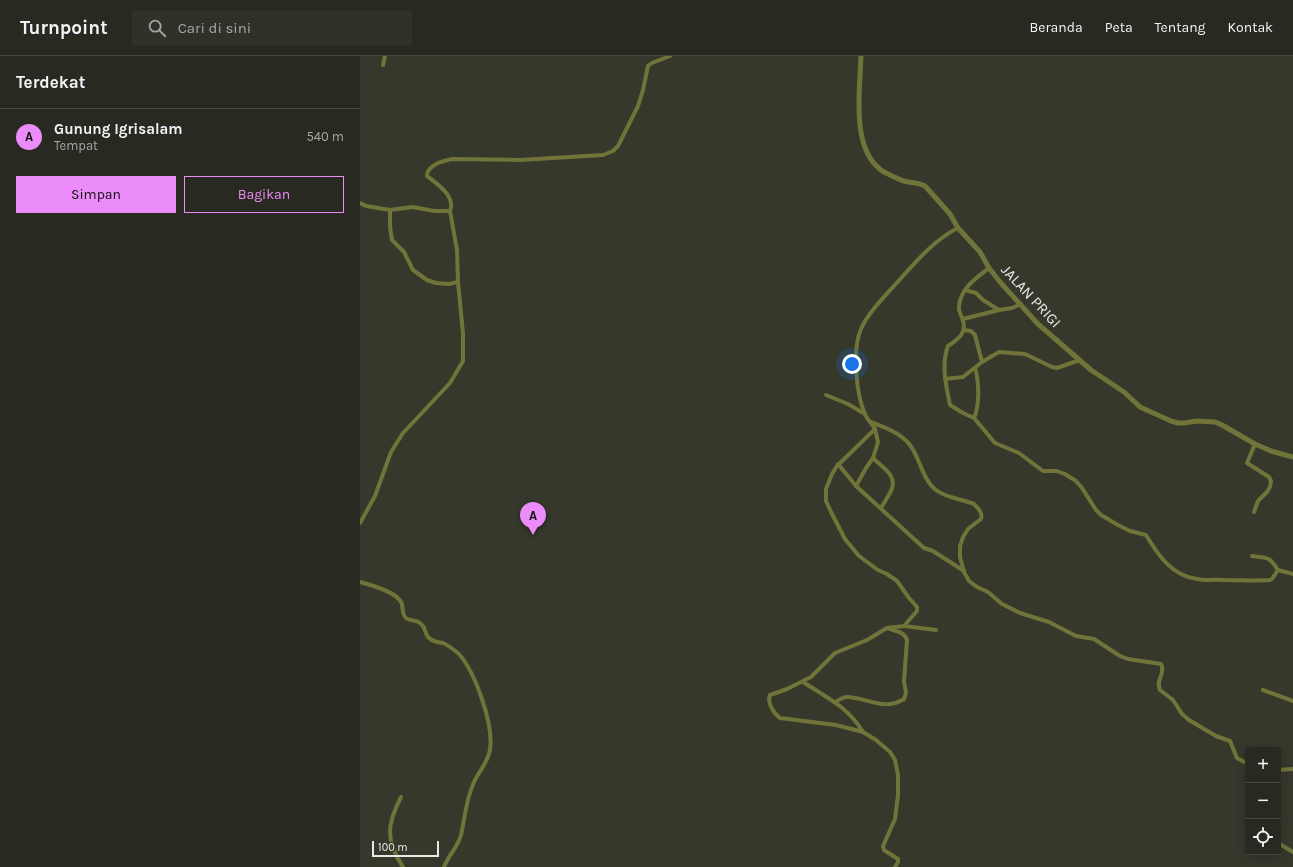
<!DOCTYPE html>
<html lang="id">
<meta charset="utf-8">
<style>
:root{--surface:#282a21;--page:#30322a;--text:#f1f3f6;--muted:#a5a7a5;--line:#44463f;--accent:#ec8cfa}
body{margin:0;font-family:Karla,sans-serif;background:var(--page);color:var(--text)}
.controls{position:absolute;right:12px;bottom:12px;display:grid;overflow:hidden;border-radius:0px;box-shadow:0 2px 10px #0003}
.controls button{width:36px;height:36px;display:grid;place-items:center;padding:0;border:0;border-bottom:1px solid var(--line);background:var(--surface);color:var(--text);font:20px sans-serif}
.scale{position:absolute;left:12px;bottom:10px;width:67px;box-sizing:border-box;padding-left:4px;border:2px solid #e8e9e2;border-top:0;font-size:11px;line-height:14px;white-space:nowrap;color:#e8e9e2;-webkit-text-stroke:3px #36382c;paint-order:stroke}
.you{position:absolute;left:492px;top:308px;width:14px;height:14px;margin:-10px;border:3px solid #fff;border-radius:50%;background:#1a73e8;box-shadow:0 0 0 6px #1a73e833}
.badge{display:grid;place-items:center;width:26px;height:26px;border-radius:50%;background:var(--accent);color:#111;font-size:13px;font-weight:700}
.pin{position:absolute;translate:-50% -33px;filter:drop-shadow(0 1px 2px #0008)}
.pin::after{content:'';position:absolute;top:21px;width:14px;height:12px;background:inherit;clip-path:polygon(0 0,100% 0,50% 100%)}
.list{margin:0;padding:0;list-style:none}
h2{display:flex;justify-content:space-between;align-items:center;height:52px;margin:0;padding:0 16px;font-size:17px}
h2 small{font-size:13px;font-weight:400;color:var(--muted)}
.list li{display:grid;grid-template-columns:26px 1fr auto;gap:12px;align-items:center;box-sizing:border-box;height:56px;padding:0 16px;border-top:1px solid var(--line)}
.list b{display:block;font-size:15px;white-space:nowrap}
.list p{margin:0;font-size:13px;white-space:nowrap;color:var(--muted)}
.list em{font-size:13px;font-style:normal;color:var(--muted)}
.actions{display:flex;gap:8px;padding:12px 16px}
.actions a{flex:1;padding:9px 0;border:1px solid var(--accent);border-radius:0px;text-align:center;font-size:14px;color:var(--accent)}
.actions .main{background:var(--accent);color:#111}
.icon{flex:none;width:22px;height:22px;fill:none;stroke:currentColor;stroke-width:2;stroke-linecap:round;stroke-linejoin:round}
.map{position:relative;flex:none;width:933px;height:811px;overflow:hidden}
header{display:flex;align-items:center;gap:24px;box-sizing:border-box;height:56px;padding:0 20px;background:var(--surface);border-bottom:1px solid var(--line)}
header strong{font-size:19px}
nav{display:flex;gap:22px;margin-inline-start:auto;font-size:14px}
.search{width:280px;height:36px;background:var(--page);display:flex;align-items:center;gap:10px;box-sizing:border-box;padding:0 14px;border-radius:0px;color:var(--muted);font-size:15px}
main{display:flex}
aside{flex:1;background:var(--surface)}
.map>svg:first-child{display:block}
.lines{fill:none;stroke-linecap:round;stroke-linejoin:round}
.minor{stroke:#707439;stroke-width:4}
.tertiary{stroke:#707439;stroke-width:5}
.labels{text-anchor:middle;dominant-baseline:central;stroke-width:4;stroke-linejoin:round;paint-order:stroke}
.street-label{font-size:15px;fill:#e8e9e2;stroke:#36382c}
</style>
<header>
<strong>Turnpoint</strong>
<div class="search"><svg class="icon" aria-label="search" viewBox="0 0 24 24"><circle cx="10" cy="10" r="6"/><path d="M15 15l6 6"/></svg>Cari di sini</div>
<nav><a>Beranda</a><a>Peta</a><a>Tentang</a><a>Kontak</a></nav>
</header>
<main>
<aside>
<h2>Terdekat<small></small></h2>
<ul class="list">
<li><span class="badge">A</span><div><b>Gunung Igrisalam</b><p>Tempat</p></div><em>540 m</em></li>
</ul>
<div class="actions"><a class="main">Simpan</a><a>Bagikan</a></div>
</aside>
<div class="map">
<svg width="933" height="811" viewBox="0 0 933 811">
<rect width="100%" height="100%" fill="#36382c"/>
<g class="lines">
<!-- minor -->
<g class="minor">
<path d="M23 9 25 0"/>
<path d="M0 147 6 150 30 154 53 151 74 155H90C96 140 77 128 67 120V118C70 108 83 105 92 103L160 104 243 99 253 95 258 90 278 50 283 34 288 10 292 7 310 0"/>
<path d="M30 154V171L32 184 44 196 53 214 67 224 76 227 89 228 98 226"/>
<path d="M629 212C616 222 601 232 599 250 598 255 601 258 602 262 608 276 599 283 588 290 581 308 586 330 590 349L603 357 614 362 635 387 659 397 683 415H697L705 418 716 425 722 432 736 454 741 459 758 469 770 475 786 479C798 499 812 520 837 523 846 525 855 523 864 524 880 524 895 525 910 524L912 523 918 514 933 518"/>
<path d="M605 234 616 237 623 244 639 254"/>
<path d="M603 263 639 254 652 252 661 248"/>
<path d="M604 274 611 275 615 279 622 306"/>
<path d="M585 323 603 321 622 306 639 296 665 298 692 311 697 312 720 304"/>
<path d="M466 339 488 348 505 358"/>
<path d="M614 362C620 349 619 325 615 312"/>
<path d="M511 366C524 371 541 377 550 389 560 402 562 423 576 434 586 442 602 443 614 448 618 452 623 457 621 463L608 473 603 481 600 490V501L604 516 609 525 617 531 628 536 642 548 660 557 689 566 716 580 734 583 760 600 768 603 801 608C806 618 795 624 800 634L813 644 822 658 829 664 856 680 870 685 877 702 888 708"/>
<path d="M515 373 518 386 513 402 506 412 496 430 564 492 573 495 604 515"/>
<path d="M513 402C517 406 521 409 525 413 541 427 529 438 521 452"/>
<path d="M478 408 496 430"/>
<path d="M894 456 898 445 907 436 910 431 911 425 909 421 887 407 895 388"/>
<path d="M0 467 15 440 31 396 43 377 90 327 103 305V278L98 226 97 194 90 155"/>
<path d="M892 500C908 502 909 500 918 514"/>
<path d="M0 526C11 529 38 536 42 548 43 553 42 559 46 562 51 566 58 563 62 569 66 573 65 579 69 582 73 586 78 586 83 587 88 589 94 594 98 597 115 615 134 669 130 693 129 705 119 715 114 726 106 743 105 761 101 779 98 791 88 800 84 811"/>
<path d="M544 570 576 574"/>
<path d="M443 626C466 641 488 651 503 676"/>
<path d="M903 634 933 645"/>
<path d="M475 646C479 644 483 641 487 641 506 641 524 656 544 643L546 637 544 625 547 584C545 576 535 575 527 572"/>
<path d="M918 714 933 713"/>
<path d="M41 741C27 768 25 784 43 811"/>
<path d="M918 787 933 796"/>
<path d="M535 811 538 806V803L524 794 523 790 535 763 538 739V719L535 704 530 696 516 684 503 676 476 669 420 662C413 657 407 646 410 639L427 633 451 621 475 597 507 584 527 572 544 570 557 555V551L549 542 537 525 527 518 518 514 499 500 485 483 471 456 466 445V433L472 418 477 410 515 373C512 368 507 363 505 358 496 338 492 293 501 273 508 256 530 235 543 220 558 203 577 182 598 172"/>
</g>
<!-- tertiary -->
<path class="tertiary" d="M501 0C500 35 490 95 524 116 530 119 537 123 544 125 551 127 558 126 565 130L590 158 598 172 620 196 629 212 640 226 678 268 731 314 764 336 780 351 811 365 818 367H824L837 365 855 366 862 369 895 388 911 395 933 401"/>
</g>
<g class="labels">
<!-- street labels -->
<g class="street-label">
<text transform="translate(671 240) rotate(47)">JALAN PRIGI</text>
</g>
</g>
</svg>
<div class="controls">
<button>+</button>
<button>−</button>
<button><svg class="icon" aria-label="locate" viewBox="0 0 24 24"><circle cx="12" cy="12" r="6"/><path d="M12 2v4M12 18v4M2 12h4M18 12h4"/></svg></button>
</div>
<div class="scale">100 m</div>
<div class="you"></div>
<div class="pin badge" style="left:173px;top:479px">A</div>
</div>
</main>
